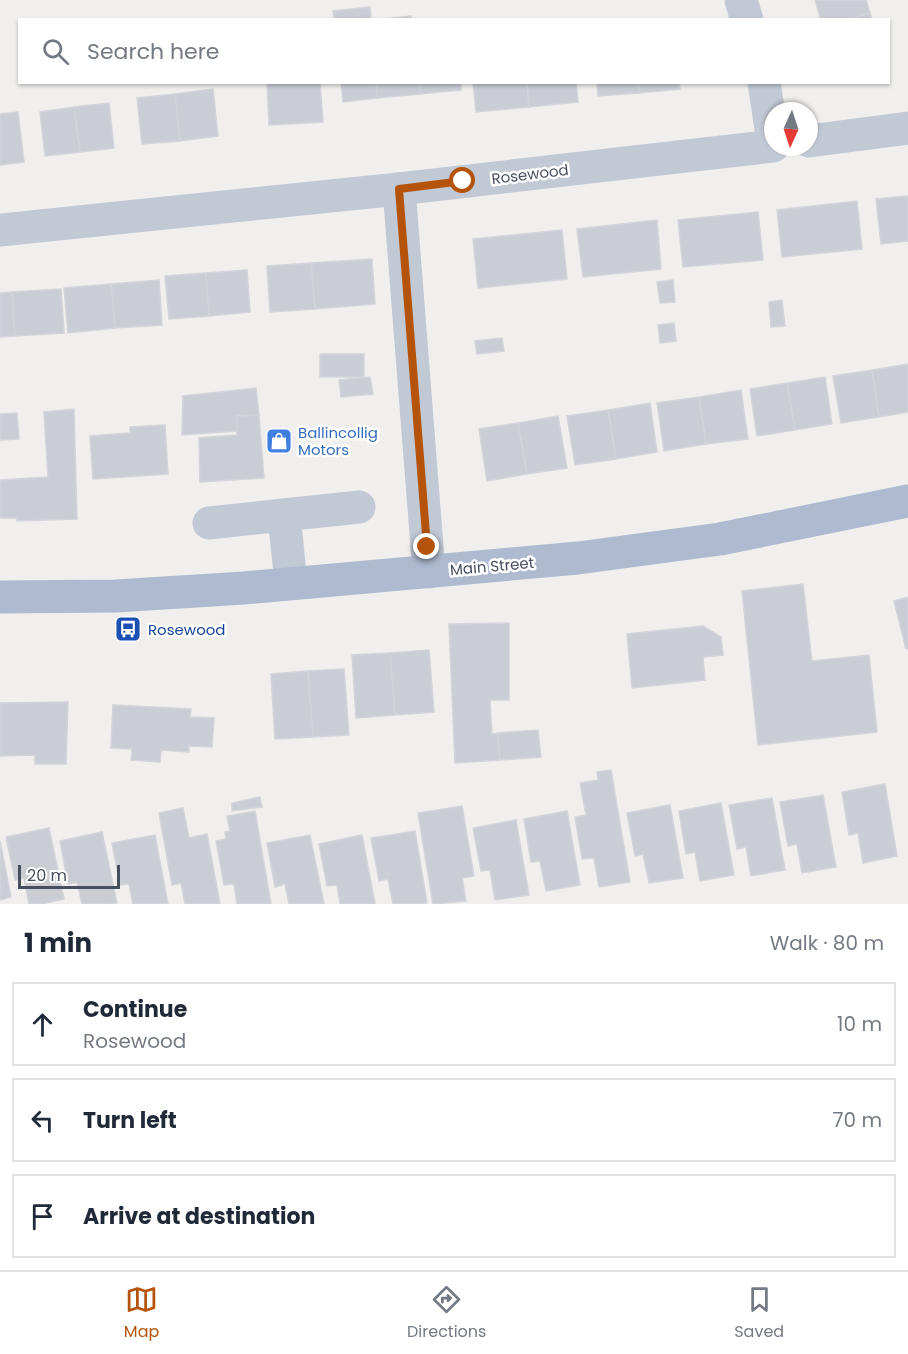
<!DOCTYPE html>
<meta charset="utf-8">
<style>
:root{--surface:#fff;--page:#f6f6f7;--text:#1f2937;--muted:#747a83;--line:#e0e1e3;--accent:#b45309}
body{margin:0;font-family:Poppins,sans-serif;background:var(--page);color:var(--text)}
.compass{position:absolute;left:764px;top:102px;width:54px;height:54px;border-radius:50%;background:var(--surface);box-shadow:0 2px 4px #0004;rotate:183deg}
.scale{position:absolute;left:18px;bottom:15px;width:102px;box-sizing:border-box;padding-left:6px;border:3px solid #464f5d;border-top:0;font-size:16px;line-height:21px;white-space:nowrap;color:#464f5d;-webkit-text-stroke:4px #fff;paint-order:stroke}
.stop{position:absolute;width:18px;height:18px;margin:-14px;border:4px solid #b45309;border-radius:50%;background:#fff}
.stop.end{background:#b45309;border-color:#fff;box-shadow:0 2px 6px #0008}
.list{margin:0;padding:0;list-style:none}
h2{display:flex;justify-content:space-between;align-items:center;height:78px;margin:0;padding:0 24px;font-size:26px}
h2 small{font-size:20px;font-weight:400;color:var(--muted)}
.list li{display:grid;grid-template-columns:39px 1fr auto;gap:18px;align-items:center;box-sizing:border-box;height:84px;margin:0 12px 12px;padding:0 12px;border:2px solid var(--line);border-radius:0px}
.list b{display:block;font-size:22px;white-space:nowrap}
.list p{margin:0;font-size:20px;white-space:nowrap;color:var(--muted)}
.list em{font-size:20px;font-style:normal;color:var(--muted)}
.icon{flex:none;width:33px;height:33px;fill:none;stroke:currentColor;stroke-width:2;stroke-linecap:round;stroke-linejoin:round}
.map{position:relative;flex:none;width:908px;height:904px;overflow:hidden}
.search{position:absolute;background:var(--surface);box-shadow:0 2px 4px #0004;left:18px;right:18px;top:18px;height:66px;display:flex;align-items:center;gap:15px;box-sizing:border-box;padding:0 21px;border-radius:0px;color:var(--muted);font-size:22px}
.sheet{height:366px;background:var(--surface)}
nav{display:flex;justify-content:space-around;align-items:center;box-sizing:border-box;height:84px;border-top:2px solid var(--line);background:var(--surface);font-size:16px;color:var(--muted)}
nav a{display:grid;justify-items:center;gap:3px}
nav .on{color:var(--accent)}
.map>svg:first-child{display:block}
.building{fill:#cacdd4;stroke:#d2d4da;stroke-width:1.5}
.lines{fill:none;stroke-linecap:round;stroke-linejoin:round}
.minor{stroke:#c1c9d4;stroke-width:33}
.major{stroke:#adbacf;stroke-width:33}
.route{stroke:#b45309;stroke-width:8}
.labels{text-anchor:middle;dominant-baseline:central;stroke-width:5;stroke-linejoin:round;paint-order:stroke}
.street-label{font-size:15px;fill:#464f5d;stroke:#fff}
.shop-label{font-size:15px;fill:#366cbe;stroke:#fff;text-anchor:start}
.transit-label{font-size:15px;fill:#164399;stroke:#fff;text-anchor:start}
</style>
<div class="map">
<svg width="908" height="904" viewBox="0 0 908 904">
<rect width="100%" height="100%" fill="#f1efee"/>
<!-- building -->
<g class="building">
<path d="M815 0H866L870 13 848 20H821Z"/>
<path d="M370 7 371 20H334L333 11Z"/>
<path d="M870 13 872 20H848Z"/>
<path d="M411 16V20H375Z"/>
<path d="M267 82H320L323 122 269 125Z"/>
<path d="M341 82H376L377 98 343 102Z"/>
<path d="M376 82H419L420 94 377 98Z"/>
<path d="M419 82H461V90L420 94Z"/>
<path d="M473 82H527L529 107 476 112Z"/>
<path d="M527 82H576L578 102 529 107Z"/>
<path d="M597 82H638L639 93 598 96Z"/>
<path d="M638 82H679L680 89 639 93Z"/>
<path d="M213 89 218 136 180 141 175 94Z"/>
<path d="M175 94 180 141 142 144 137 98Z"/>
<path d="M109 103 114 148 80 152 74 107Z"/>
<path d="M74 107 80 152 45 156 40 112Z"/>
<path d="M18 112 24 162 0 165V114Z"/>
<path d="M908 196V241L881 244 876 199Z"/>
<path d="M857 201 862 249 782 257 777 210Z"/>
<path d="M758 212 763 260 683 267 678 220Z"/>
<path d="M657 220 661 269 583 277 577 229Z"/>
<path d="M562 230 567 279 478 288 473 239Z"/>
<path d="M372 259 375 304 315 309 311 263Z"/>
<path d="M311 263 315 309 270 312 267 266Z"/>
<path d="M247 270 250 312 209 316 206 273Z"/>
<path d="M206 273 209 316 169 319 165 276Z"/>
<path d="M159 280 162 325 115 328 111 284Z"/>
<path d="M673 280 675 302 660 303 657 282Z"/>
<path d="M111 284 115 328 68 333 64 288Z"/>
<path d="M61 289 64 333 15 336 12 292Z"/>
<path d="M12 292 15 336 0 337V293Z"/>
<path d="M782 300 785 326 771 327 769 302Z"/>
<path d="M674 323 676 341 660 343 658 325Z"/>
<path d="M502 338 504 351 477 354 475 341Z"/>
<rect x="320" y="354" width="44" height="23"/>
<path d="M908 364V412L879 417 872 370Z"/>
<path d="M872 370 879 417 841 423 833 376Z"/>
<path d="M370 377 373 394 341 397 339 380Z"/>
<path d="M825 377 832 424 795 430 787 383Z"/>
<path d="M787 383 795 430 757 436 750 389Z"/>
<path d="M256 388 259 415 237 416V431L182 435 183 396Z"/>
<path d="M741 390 748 439 706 444 699 397Z"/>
<path d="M699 397 706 444 664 451 657 403Z"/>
<path d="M650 403 657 452 616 459 608 410Z"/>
<path d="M74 409 77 519 17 521 16 518H0V480L48 477 44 412Z"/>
<path d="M608 410 616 459 575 465 567 416Z"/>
<path d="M17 413 19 439 0 440V414Z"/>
<path d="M259 415 264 478 200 482 199 438 237 435V416Z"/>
<path d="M558 416 567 468 527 474 518 423Z"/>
<path d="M518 423 527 474 487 481 479 429Z"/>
<path d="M165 425 168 474 93 479 90 436 130 433V427Z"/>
<path d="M803 584 812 661 869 655 877 732 758 745 742 591Z"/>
<path d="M908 597V648L906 649 894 601Z"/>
<path d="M509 623V700H490L492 734 498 733 500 760 455 763 449 624Z"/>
<path d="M703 626 721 637 723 655 703 657 705 680 632 688 627 634Z"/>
<path d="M429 650 434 712 395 715 390 653Z"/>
<path d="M390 653 395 715 356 718 352 655Z"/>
<path d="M344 669 349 735 313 737 308 671Z"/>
<path d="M308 671 313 737 275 739 271 674Z"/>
<path d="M68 702 66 764H35V755L0 756V703Z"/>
<path d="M113 705 191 709 190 717 214 718 212 747 189 746V752L161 750 160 762 131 760 132 749 111 748Z"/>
<path d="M538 730 541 757 500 760 498 733Z"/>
<path d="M611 770 630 882 599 887 594 858 582 859 575 817 586 815 580 783 598 780 597 772Z"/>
<path d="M885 784 897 856 863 863 858 833 849 835 842 792Z"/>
<path d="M823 795 836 867 802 873 797 844 788 846 780 802Z"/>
<path d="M260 797 262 807 232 811V803Z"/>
<path d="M772 798 785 870 751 876 746 847 737 849 729 805Z"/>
<path d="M721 803 734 875 700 881 695 852 686 854 679 811Z"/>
<path d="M670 805 683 878 649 883 643 854 635 856 627 813Z"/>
<path d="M462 806 474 876 462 878 466 901 433 904 418 813Z"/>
<path d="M183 808 189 838 207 834 220 904H185L181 883 172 885 159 813Z"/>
<path d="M255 811 271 904H237L234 884 224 885 216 841 226 839 225 832 230 831 227 816Z"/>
<path d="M567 811 580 885 546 891 540 861 531 862 524 819Z"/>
<path d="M516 820 529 895 495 900 490 870 481 871 473 828Z"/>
<path d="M49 828 64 899 41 904H29L24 878 15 880 6 837Z"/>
<path d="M415 831 427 903 393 904 388 879 379 881 371 838Z"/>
<path d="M102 832 117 903 82 904 77 882 68 884 60 841Z"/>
<path d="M155 835 168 904H133L129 884 120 885 112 843Z"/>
<path d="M310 835 324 904H289L285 884 275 887 267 843Z"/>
<path d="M362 835 375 904H340L337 885 327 886 319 844Z"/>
<path d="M0 841 11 897 0 900Z"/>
</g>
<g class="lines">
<!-- minor -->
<g class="minor">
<path d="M741 0 747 20"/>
<path d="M764 82 773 142"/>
<path d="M809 141 908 128"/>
<path d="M399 189 429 572"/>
<path d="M0 230 399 189 773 146"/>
<path d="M284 515 291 583"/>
<path d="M209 523 359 507"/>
</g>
<!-- major -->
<path class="major" d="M0 597 116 596 244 588 578 558 720 539 908 501"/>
</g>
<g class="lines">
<!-- route -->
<path class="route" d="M427 547 399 189 463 181"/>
</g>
<!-- icons -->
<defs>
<symbol id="shop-square" viewBox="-11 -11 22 22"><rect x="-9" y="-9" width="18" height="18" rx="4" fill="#3f7fe0" stroke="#fff"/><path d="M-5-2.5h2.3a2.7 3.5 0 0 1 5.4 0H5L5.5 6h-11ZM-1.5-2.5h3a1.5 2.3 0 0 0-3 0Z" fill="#fff"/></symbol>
<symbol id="bus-square" viewBox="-11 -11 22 22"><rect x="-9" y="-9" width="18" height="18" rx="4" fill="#1a4fb4" stroke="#fff"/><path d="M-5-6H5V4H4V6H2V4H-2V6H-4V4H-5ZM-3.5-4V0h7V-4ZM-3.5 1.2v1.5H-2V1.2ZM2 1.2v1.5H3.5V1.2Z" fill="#fff"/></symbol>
</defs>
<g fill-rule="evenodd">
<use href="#shop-square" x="264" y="426" width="30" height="30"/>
<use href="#bus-square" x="113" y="614" width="30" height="30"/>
</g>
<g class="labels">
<!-- street labels -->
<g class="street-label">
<text transform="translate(530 174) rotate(-7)">Rosewood</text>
<text transform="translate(492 566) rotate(-5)">Main Street</text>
</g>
<!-- shop labels -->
<g class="shop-label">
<text x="298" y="432">Ballincollig<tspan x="298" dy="17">Motors</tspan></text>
</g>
<!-- transit labels -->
<g class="transit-label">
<text x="148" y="629">Rosewood</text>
</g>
</g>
</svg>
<svg class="compass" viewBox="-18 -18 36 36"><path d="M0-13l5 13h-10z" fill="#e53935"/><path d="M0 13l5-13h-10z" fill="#747a83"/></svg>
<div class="scale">20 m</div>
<div class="stop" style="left:463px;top:181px"></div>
<div class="stop end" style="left:427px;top:547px"></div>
<div class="search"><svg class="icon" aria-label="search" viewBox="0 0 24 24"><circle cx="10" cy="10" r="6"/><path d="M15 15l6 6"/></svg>Search here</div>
</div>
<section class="sheet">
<h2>1 min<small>Walk · 80 m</small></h2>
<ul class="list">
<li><svg class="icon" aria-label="ahead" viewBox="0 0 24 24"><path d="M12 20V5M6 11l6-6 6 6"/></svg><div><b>Continue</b><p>Rosewood</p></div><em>10 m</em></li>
<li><svg class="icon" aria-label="left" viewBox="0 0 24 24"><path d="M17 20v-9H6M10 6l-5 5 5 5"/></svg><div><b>Turn left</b></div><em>70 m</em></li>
<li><svg class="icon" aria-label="arrive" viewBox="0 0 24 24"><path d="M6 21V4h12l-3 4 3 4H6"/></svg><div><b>Arrive at destination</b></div></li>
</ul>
</section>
<nav>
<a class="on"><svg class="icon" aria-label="map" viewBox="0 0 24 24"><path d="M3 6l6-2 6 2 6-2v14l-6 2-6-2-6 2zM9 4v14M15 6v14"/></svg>Map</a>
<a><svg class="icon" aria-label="directions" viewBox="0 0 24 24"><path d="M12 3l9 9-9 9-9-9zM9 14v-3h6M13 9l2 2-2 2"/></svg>Directions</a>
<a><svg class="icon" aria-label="saved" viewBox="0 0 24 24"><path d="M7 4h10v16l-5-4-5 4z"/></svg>Saved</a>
</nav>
